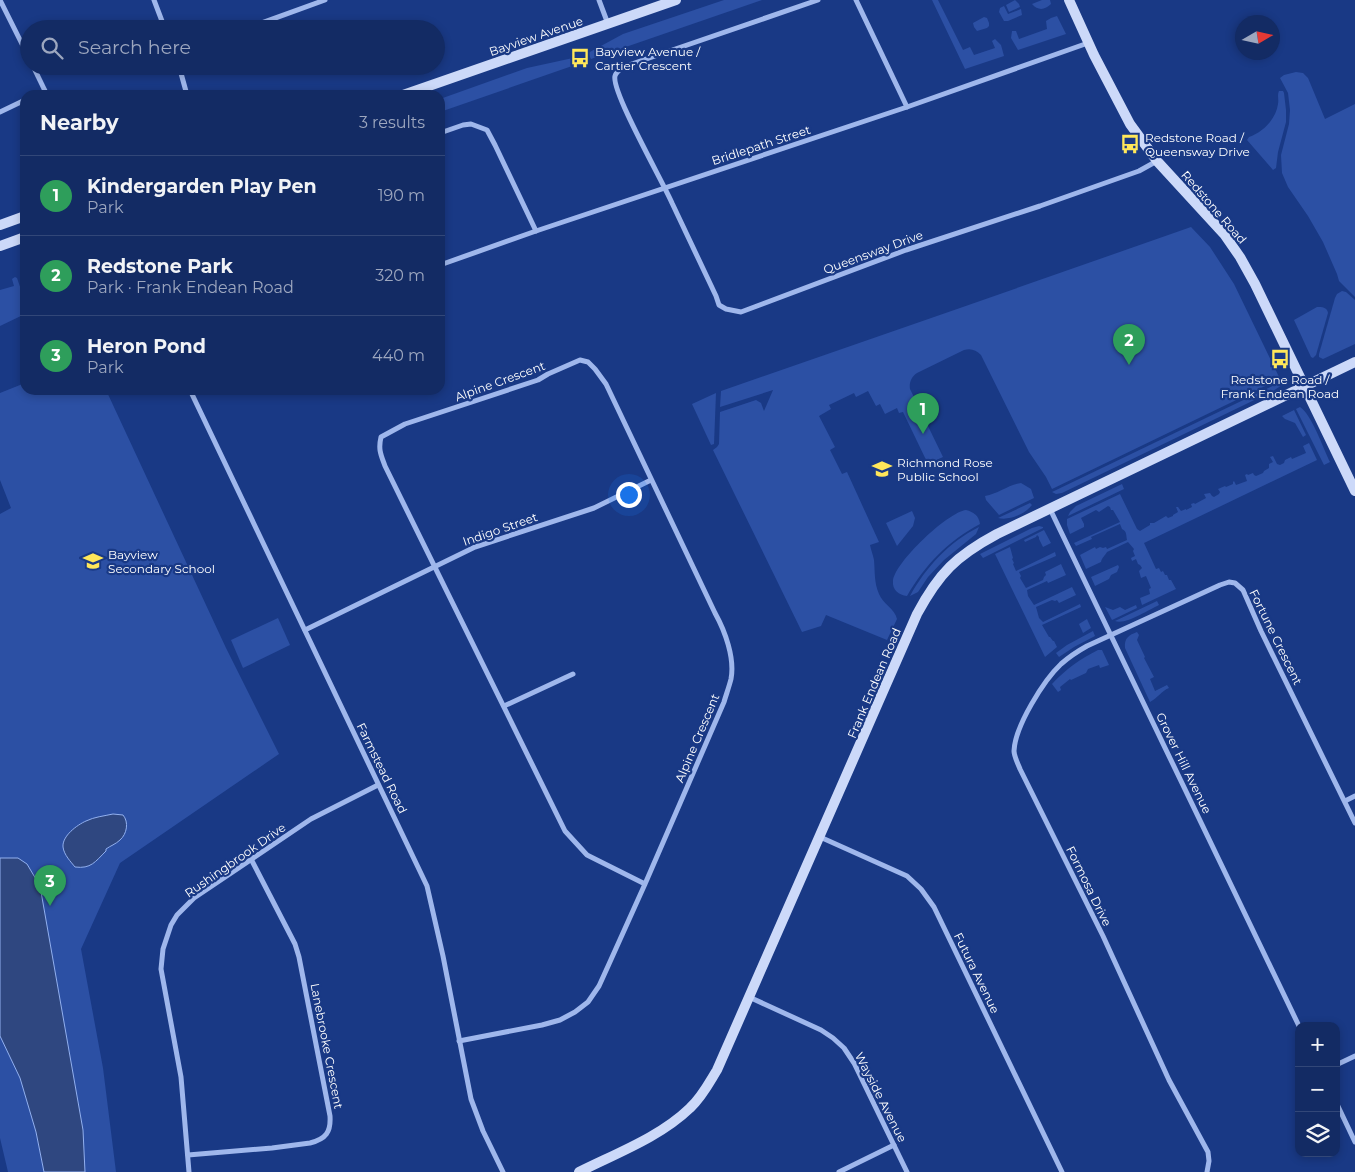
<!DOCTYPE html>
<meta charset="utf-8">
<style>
:root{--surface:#132b64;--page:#1c336a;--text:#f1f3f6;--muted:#9da7bf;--line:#324778;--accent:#90b9f0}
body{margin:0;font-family:Montserrat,sans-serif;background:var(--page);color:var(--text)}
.controls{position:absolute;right:15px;bottom:15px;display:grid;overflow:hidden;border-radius:10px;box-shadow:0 2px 8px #0003}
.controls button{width:45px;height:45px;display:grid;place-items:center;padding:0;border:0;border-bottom:1px solid var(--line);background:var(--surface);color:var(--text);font:25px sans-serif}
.compass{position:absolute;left:1235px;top:15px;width:45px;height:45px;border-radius:50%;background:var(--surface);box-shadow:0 2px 8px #0003;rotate:81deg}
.you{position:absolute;left:628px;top:494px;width:18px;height:18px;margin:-12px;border:4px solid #fff;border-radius:50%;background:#1a73e8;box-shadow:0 0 0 8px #1a73e833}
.badge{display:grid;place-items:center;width:32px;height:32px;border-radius:50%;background:var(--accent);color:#fff;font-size:16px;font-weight:700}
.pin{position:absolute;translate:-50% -41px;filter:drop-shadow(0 1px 2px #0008)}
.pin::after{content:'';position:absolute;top:26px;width:18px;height:15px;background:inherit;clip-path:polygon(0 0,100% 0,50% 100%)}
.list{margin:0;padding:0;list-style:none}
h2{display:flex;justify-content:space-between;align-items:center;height:65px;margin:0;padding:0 20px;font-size:21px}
h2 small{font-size:16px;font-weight:400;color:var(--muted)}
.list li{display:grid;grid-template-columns:32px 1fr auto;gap:15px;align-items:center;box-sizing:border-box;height:80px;padding:0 20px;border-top:1px solid var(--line)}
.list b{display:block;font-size:19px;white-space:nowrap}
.list p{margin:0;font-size:16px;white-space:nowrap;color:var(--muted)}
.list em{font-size:16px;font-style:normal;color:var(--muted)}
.icon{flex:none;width:28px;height:28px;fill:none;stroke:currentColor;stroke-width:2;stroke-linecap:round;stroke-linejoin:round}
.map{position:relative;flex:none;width:1355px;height:1172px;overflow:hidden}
.search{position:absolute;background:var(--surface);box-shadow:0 2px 8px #0003;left:20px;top:20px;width:425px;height:55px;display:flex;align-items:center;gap:12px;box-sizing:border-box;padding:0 18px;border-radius:28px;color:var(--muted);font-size:19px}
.panel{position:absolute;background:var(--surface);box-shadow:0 2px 8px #0003;left:20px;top:90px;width:425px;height:305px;border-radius:15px}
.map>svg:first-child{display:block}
.green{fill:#2c50a4}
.water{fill:#2f4780;stroke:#92b0ef}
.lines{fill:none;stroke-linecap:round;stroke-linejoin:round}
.street{stroke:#9fb7ec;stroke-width:5}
.secondary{stroke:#ccd9f9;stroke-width:10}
.labels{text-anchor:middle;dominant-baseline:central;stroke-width:4.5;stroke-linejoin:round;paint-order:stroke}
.street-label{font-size:12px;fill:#fff;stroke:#193985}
.poi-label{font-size:12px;fill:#fff;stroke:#193985;text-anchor:start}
</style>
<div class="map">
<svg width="1355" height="1172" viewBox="0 0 1355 1172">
<rect width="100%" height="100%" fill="#193985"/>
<!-- green -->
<g class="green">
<path d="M724 0H762L591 59 588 53 623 34Z"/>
<path d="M932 0H938L963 50 970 47 974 55 995 48 992 41 995 39 1001 45 1004 56 965 69Z"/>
<path d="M1015 0 1019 4 1020 7 1009 12 1006 5Z"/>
<path d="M1042 0H1050L1051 4C1045 10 1038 11 1032 4Z"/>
<path d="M1004 6 1008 14 1021 9 1022 15 1008 21H1004L999 12 1000 8Z"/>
<path d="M1057 16 1066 34 1018 50 1011 38 1012 31H1016L1019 39 1047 29 1046 21 1051 18Z"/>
<path d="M984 17 987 18 989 23V26L987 28 977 31 974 27 973 23Z"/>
<path d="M573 58 575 65 440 112V99L527 68Z"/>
<path d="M1296 72 1303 73 1308 78 1325 119 1355 104V297L1339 281 1337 274 1323 242 1308 216 1288 187 1282 173 1281 155 1289 124 1290 110 1288 93 1280 78 1284 75Z"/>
<path d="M1279 91H1283L1284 93 1286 110V122L1278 152 1276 168 1273 170 1247 140 1249 137C1263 132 1276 119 1278 104 1279 99 1277 96 1279 91Z"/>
<path d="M1191 227 1210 247 1234 284 1280 379 1052 489 1046 477 1029 452 981 355C976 350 971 348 964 350L917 373C911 377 909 383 910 389L943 457 928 464 903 412 899 413 897 408 885 414 880 404 876 406 868 391 856 397 854 393 829 405 831 409 819 416 835 447 830 450 842 474 847 472 879 542 870 545C871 550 873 555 874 560 875 572 874 583 879 594 883 604 895 609 897 619L887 640 826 615 821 626 802 632 713 450 717 447 719 444 720 412 756 400 761 403 764 411 773 390 720 407 721 391 960 308Z"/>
<path d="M15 277 17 278 25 301V314L0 326V290L14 286 12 279Z"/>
<path d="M1342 291 1346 292 1355 300V344L1323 359 1319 357V354L1335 298 1337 294Z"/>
<path d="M1317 307C1322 307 1327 307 1328 313L1316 355 1313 358 1311 357 1294 320Z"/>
<path d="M1281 382 1282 385 1273 391 1062 493 1056 494 1052 492Z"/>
<path d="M25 383V390H106L226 648 279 754 120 863 81 949 103 1068 116 1172H8L0 1138V514L11 508 0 480V393Z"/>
<path d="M716 393 714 444 711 445 692 404Z"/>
<path d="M1300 407C1312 415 1323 448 1330 462L1324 465 1296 409Z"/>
<path d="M1294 410 1306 435 1303 437 1295 423 1285 419 1282 416Z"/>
<path d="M1309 443 1317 460 1144 543 1156 569 1159 568 1161 572 1163 571 1165 575H1167L1169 580H1171L1176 589 1142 605 1140 598 1150 594 1149 589 1151 588 1146 576 1141 578 1139 571 1142 568 1140 565 1138 564 1136 559 1132 561 1131 558 1135 556 1133 551 1134 549 1128 542 1107 552C1105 556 1102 557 1101 562L1086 569 1080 555 1095 547 1096 549 1100 547 1103 548 1106 547 1107 549 1127 540C1126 536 1127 531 1122 529L1120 524 1091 537 1092 539 1076 546 1074 543 1120 522 1113 510H1111L1110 507 1108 506 1099 512 1096 510 1081 518 1084 524V527L1070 534 1067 525V519L1120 494 1137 529 1140 531 1150 525V523H1154L1166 516 1168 518 1173 516V515L1178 512 1176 507H1178L1181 511 1186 509V510L1192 507 1191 504 1194 503 1195 504 1206 498 1204 494 1210 493 1212 496 1214 497 1219 494 1220 492 1218 489 1225 486 1226 487 1233 484V482L1234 481 1236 485 1247 481 1245 475 1247 474 1248 475 1253 473 1254 475 1256 476 1263 473 1264 471 1269 468V464L1273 462 1270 457 1273 456 1277 464 1280 465 1284 463 1285 460 1291 457 1292 459 1306 453 1303 446Z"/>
<path d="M1021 483 1031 489 1034 498 999 515 986 500 985 496C998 494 1008 485 1021 483Z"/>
<path d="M1122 484 1124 489 1068 516 1070 512 1076 506Z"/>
<path d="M1030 503 1032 505C1025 514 1009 521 998 518Z"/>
<path d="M966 510C974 512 979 516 980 524 948 541 925 565 907 596 899 595 892 590 893 581 895 562 948 512 966 510Z"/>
<path d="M912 511 915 518 913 526 897 546 886 523Z"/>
<path d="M1039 526 1043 527V528L983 558 980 554 1032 528Z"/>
<path d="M979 527 976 534 944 560 928 577 918 592 910 596C926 567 949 542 979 527Z"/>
<path d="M1044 530 1051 543 1043 547 1039 539V537L1037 535 1036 537 1025 542 1024 540Z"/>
<path d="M1010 547 1013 558 1012 559 1014 563 1013 564 1016 571 1055 552 1056 556 1019 572 1021 576 1020 578 1026 588 1043 580 1044 577 1046 575 1045 572 1061 564 1066 575 1048 583 1047 581 1027 590 1028 596 1034 605 1072 587 1076 595 1059 603 1057 600 1055 601 1052 600 1036 607 1039 618 1043 622 1080 604 1081 607 1042 625 1049 637H1050L1053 641H1054L1057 647 1045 657 995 554Z"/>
<path d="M1118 565 1119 567 1117 572 1111 575 1109 579 1095 586 1091 577Z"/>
<path d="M1157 601 1159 605C1148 610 1126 625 1115 621Z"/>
<path d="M1136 605 1137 608 1112 620 1105 607 1113 610 1120 607 1125 610Z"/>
<path d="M278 618 290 645 243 668 231 640Z"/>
<path d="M1087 619 1091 628 1083 633 1079 624Z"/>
<path d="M1093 631 1095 636 1074 647 1059 657 1056 653 1067 645Z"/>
<path d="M1137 632 1139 635 1137 640 1145 657 1144 658 1154 677 1150 679 1155 691 1167 685 1169 688C1161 691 1158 698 1150 702L1125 648C1124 638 1129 635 1137 632Z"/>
<path d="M1098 650H1102L1109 665 1100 668 1099 665 1088 669 1086 673 1071 680 1070 679 1060 687 1061 690 1058 692 1052 684C1066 669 1080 659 1098 650Z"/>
</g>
<!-- water -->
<g class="water">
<path d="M113 814 123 815C129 822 127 834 120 840 116 844 110 846 106 849V851C95 862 91 869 75 867 71 862 64 855 63 847 62 836 77 825 86 821 94 817 104 816 113 814Z"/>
<path d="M0 858H18L27 864 40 886 83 1130 85 1172H44L36 1132 20 1078 0 1036Z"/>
</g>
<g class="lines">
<!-- street -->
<g class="street">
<path d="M0 0 29 58"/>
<path d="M154 0 165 29"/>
<path d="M599 0 608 24"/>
<path d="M818 0 623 67C620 70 616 72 615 76 611 91 663 182 672 203L716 296 719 305 726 309 741 312 906 250 1040 206 1139 171 1157 161"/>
<path d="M856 0 907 107"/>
<path d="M245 29 325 0"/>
<path d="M33 66 47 95"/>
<path d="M179 66 187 95"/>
<path d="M37 95 45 91"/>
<path d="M0 112 25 100"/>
<path d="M440 133 463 125 471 124 487 130 495 145 536 231"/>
<path d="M440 265 536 231 907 107 1088 43"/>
<path d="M190 390 427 886 443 956 471 1099 483 1131 503 1172"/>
<path d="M1050 509 1299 1026"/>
<path d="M305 630 475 547 594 508 651 480"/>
<path d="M504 706 573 674"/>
<path d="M1345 801 1355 796"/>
<path d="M820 837 907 876 921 889 934 907 1062 1172"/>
<path d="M749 997 821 1030 833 1038 844 1048 854 1063 907 1172"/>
<path d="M459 1041 542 1025 560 1020 575 1012 588 1002 599 986 609 964 645 884 724 702C726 695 729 687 731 679 735 658 725 631 715 613L606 384 595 369 588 362 580 360 548 374 538 380 405 424 381 437C378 450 381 455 385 466L565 831 587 855 645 884"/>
<path d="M1336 1065 1355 1056"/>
<path d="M1336 1102 1355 1142"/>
<path d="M188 1155 272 1148 310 1143C326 1139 331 1132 330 1116L299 957 295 944 251 859"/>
<path d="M189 1172 181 1077 161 969 163 949 171 925 177 915 194 898 311 819 378 785"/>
<path d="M839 1172 894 1145"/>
<path d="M1207 1172 1209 1161 1208 1152 1169 1080 1103 936 1020 769C1018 764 1014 756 1014 751 1015 726 1044 680 1061 664 1069 657 1078 651 1087 646L1220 585 1229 582 1235 583 1243 590 1261 631 1355 823"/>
</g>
<!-- secondary -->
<g class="secondary">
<path d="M1069 0 1094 55 1130 124 1157 161 1224 234 1240 257 1255 284 1355 491"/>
<path d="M403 95 676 0"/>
<path d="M0 225 25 216"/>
<path d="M0 246 25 237"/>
<path d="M579 1172C617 1153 660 1137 690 1108 702 1097 709 1083 717 1070L917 614C939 573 956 556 997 534L1355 362"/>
</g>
</g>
<!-- icons -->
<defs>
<symbol id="bus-bare" viewBox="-9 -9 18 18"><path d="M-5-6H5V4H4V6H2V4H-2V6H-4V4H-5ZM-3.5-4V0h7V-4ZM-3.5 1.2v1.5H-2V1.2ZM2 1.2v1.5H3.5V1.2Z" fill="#ffe75a" stroke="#193985" stroke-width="2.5" paint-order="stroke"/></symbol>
<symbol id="school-bare" viewBox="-9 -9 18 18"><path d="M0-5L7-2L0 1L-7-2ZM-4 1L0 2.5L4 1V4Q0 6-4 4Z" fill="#ffe75a" stroke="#193985" stroke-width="2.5" paint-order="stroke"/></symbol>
</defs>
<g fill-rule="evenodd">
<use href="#bus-bare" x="566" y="44" width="28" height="28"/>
<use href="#bus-bare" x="1116" y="130" width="28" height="28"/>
<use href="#bus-bare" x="1266" y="345" width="28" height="28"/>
<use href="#school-bare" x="868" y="455" width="28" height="28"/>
<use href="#school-bare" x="79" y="547" width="28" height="28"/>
</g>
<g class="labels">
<!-- street labels -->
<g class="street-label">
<text transform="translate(536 36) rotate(-19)">Bayview Avenue</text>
<text transform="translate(761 145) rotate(-18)">Bridlepath Street</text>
<text transform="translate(1214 207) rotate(49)">Redstone Road</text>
<text transform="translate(873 252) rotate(-20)">Queensway Drive</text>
<text transform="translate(500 381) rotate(-20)">Alpine Crescent</text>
<text transform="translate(500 529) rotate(-19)">Indigo Street</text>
<text transform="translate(1276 637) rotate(64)">Fortune Crescent</text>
<text transform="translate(874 683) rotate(-67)">Frank Endean Road</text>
<text transform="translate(697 738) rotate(-67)">Alpine Crescent</text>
<text transform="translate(1184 763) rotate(64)">Grover Hill Avenue</text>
<text transform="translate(382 768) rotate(64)">Farmstead Road</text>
<text transform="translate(235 860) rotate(-35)">Rushingbrook Drive</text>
<text transform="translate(1089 886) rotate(64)">Formosa Drive</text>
<text transform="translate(977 973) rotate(64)">Futura Avenue</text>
<text transform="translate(327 1046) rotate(79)">Lanebrooke Crescent</text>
<text transform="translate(881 1097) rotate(63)">Wayside Avenue</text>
</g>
<!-- poi labels -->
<g class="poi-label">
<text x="595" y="51">Bayview Avenue /<tspan x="595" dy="14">Cartier Crescent</tspan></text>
<text x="1145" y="137">Redstone Road /<tspan x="1145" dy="14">Queensway Drive</tspan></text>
<text x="1280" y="379" text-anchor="middle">Redstone Road /<tspan x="1280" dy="14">Frank Endean Road</tspan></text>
<text x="897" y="462">Richmond Rose<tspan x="897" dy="14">Public School</tspan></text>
<text x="108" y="554">Bayview<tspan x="108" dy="14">Secondary School</tspan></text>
</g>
</g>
</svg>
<div class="controls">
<button>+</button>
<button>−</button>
<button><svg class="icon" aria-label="layers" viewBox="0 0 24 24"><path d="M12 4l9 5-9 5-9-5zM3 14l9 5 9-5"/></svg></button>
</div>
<svg class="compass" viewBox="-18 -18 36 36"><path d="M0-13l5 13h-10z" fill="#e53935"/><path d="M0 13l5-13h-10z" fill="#9da7bf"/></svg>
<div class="you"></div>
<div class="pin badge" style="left:923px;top:434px;background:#2e9e5b">1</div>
<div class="pin badge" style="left:1129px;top:365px;background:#2e9e5b">2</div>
<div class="pin badge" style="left:50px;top:906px;background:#2e9e5b">3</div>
<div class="search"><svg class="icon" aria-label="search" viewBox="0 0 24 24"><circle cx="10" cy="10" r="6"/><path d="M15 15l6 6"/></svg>Search here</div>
<section class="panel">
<h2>Nearby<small>3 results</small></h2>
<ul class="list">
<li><span class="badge" style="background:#2e9e5b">1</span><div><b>Kindergarden Play Pen</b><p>Park</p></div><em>190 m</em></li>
<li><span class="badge" style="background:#2e9e5b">2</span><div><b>Redstone Park</b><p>Park · Frank Endean Road</p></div><em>320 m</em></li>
<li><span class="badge" style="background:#2e9e5b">3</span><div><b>Heron Pond</b><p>Park</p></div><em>440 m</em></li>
</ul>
</section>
</div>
